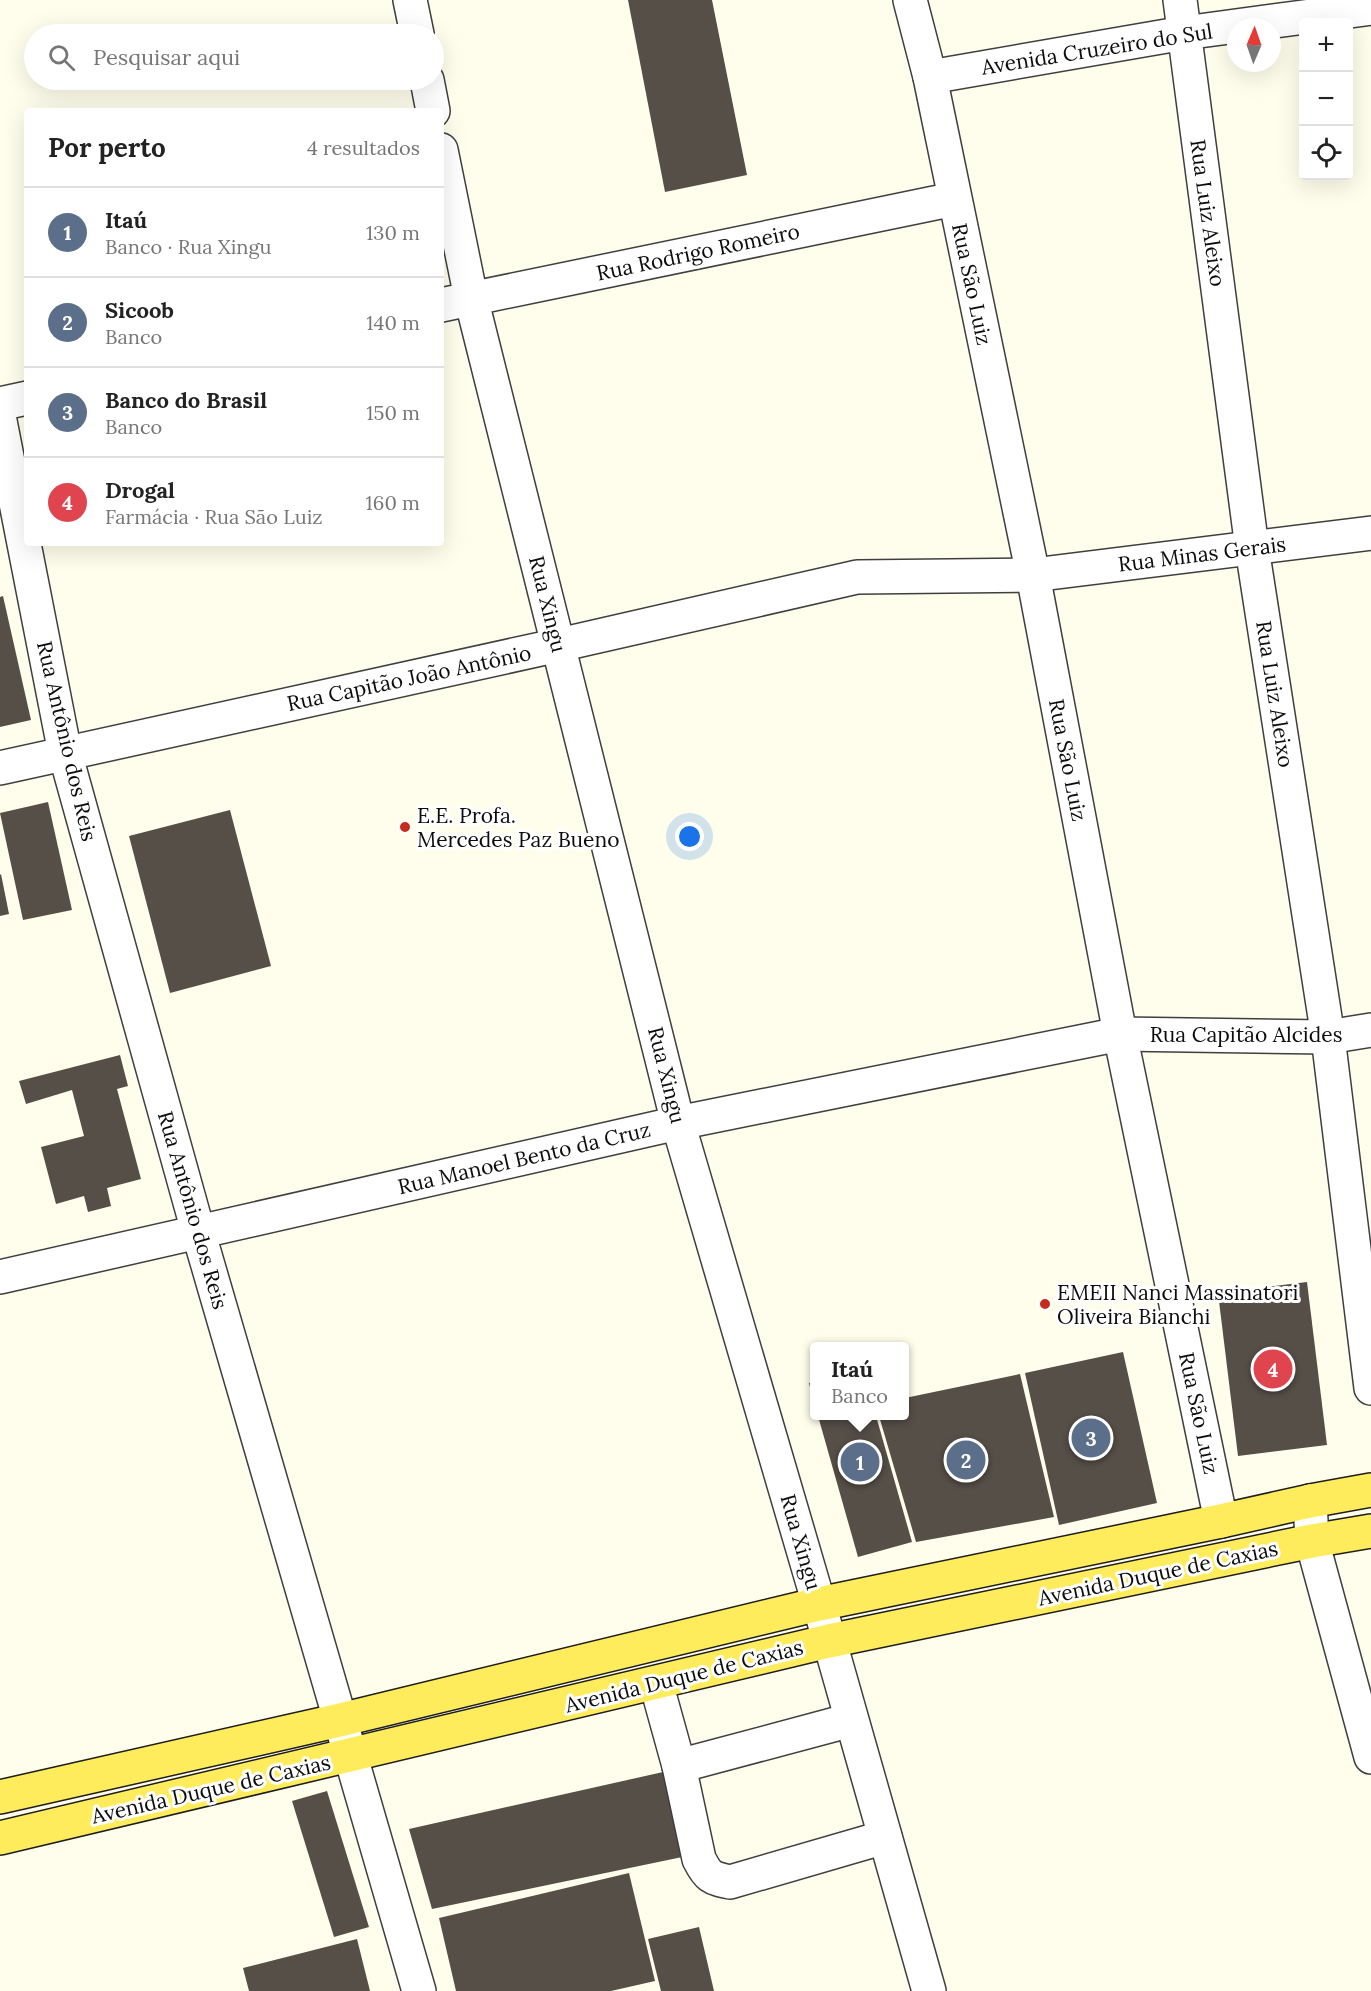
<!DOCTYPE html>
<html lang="pt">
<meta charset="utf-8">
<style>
:root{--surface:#fff;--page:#f2f2f2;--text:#222;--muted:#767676;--line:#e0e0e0;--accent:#111827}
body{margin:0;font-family:Lora,serif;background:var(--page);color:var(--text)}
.controls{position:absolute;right:18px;top:18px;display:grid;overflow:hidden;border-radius:6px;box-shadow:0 6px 24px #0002}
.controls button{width:54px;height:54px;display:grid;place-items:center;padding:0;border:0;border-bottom:2px solid var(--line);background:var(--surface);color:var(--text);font:30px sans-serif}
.compass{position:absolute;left:1227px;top:18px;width:54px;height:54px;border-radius:50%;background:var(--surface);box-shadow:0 6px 24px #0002;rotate:2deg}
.you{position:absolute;left:690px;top:837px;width:21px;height:21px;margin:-15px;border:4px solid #fff;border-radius:50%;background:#1a73e8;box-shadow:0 0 0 9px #1a73e833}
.badge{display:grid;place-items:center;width:39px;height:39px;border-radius:50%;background:var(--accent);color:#fff;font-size:20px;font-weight:700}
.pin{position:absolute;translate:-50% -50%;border:3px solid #fff;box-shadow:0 2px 6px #0006}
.popup{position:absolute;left:810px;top:1342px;width:99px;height:78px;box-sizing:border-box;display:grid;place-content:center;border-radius:6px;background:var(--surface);filter:drop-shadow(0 2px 4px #0005);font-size:20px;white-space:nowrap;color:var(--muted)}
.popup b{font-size:22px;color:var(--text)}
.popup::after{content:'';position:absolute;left:50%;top:100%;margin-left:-12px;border:12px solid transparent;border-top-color:var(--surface)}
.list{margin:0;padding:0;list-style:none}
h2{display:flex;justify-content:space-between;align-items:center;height:78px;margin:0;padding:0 24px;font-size:26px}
h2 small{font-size:20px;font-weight:400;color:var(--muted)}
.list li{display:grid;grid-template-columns:39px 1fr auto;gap:18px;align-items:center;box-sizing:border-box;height:90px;padding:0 24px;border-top:2px solid var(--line)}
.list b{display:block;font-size:22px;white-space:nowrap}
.list p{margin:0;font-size:20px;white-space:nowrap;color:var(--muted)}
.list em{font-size:20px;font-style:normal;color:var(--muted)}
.icon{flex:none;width:33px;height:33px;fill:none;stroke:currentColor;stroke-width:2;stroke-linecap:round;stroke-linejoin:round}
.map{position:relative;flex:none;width:1371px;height:1991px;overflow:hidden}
.search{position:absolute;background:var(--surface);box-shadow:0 6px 24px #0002;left:24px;top:24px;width:420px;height:66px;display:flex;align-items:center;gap:15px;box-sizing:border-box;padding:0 21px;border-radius:33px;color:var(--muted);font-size:22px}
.panel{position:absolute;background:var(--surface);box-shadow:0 6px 24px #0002;left:24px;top:108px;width:420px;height:438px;border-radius:6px}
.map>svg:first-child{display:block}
.building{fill:#564f48}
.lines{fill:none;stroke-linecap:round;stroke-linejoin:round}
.minor-casing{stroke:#3f3f3f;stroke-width:36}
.major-casing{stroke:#1d1d1d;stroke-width:36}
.minor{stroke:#fff;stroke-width:33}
.major{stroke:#ffec5c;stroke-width:33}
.poi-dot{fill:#c32b1e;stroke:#fff;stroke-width:2}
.labels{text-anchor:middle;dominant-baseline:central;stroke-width:6;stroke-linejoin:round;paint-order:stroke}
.street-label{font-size:21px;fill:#0c0c0c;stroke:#fff}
.poi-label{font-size:21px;fill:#0c0c0c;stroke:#fff;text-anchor:start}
</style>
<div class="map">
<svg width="1371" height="1991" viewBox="0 0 1371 1991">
<rect width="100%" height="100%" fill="#fffeec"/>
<!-- building -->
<g class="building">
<path d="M628 0H712L747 175 665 192Z"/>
<path d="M3 596 31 720 0 727V597Z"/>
<path d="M48 802 72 910 23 920 0 813Z"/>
<path d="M230 810 271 966 170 993 129 836Z"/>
<path d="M1 874 9 914 0 916V875Z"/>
<path d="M120 1055 128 1086 117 1089 141 1179 107 1188 111 1206 88 1212 84 1196 56 1204 41 1147 84 1136 72 1090 26 1104 19 1081Z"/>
<path d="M1307 1282 1327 1445 1238 1456 1218 1293Z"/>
<path d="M1123 1352 1157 1503 1059 1525 1025 1373Z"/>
<path d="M1020 1374 1054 1517 916 1542 879 1416H905V1398Z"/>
<path d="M815 1381V1402L814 1403 809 1383Z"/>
<path d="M818 1416H876L912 1542 858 1557Z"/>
<path d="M672 1770 692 1855 432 1909 409 1829Z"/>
<path d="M327 1791 369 1927 334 1937 292 1801Z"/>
<path d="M629 1873 655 1981 611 1991H456L439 1918Z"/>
<path d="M699 1927 714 1991H661L648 1939Z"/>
<path d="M357 1939 370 1991H249L243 1968Z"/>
</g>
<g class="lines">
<defs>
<g id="minor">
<path d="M410 0 417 34"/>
<path d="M910 0 930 77 1033 575 1120 1034 1221 1521"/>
<path d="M1180 0 1252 548 1328 1037 1371 1388"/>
<path d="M930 77 1184 33 1371 8"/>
<path d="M427 80 433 111"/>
<path d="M441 150 471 298 678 1123 819 1604 929 1991"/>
<path d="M441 305 954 199"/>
<path d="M0 404 27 398"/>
<path d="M0 421 65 753 198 1231 419 1991"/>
<path d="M0 768 559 645 857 577 1033 575 1371 533"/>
<path d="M0 1277 678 1123 1120 1034 1328 1037 1371 1030"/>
<path d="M1310 1501 1312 1541 1371 1757"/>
<path d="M656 1683 679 1766 699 1859C708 1877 711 1878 730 1882L885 1837"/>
<path d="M679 1766 851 1720"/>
</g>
<g id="major">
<path d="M0 1797 340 1720 819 1604 1221 1521 1310 1501 1371 1490"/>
<path d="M0 1838 829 1641 1312 1541 1371 1531"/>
</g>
</defs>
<!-- minor casing -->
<use href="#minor" class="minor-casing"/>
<!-- major casing -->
<use href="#major" class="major-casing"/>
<!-- minor -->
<use href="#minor" class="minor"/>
<!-- major -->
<use href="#major" class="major"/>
</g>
<!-- markers -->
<g class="poi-dot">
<circle cx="405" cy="827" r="6"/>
<circle cx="1045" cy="1304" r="6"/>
</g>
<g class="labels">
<!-- street labels -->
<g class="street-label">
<text transform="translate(1097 49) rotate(-9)">Avenida Cruzeiro do Sul</text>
<text transform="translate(1208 213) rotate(82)">Rua Luiz Aleixo</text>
<text transform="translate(698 252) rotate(-12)">Rua Rodrigo Romeiro</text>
<text transform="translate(972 284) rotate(78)">Rua São Luiz</text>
<text transform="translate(1202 554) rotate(-7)">Rua Minas Gerais</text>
<text transform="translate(548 604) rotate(76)">Rua Xingu</text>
<text transform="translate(409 678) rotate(-12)">Rua Capitão João Antônio</text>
<text transform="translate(1275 694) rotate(81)">Rua Luiz Aleixo</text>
<text transform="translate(67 741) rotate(77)">Rua Antônio dos Reis</text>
<text transform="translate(1068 760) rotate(79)">Rua São Luiz</text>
<text x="1246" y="1034">Rua Capitão Alcides</text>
<text transform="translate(667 1075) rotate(76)">Rua Xingu</text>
<text transform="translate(524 1158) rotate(-13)">Rua Manoel Bento da Cruz</text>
<text transform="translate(193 1210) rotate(74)">Rua Antônio dos Reis</text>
<text transform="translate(1199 1413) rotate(78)">Rua São Luiz</text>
<text transform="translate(801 1542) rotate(74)">Rua Xingu</text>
<text transform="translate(1158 1573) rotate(-12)">Avenida Duque de Caxias</text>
<text transform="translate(684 1676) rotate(-14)">Avenida Duque de Caxias</text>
<text transform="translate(211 1789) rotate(-13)">Avenida Duque de Caxias</text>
</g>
<!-- poi labels -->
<g class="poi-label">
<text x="417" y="815">E.E. Profa.<tspan x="417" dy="24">Mercedes Paz Bueno</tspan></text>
<text x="1057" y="1292">EMEII Nanci Massinatori<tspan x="1057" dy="24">Oliveira Bianchi</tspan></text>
</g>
</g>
</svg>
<div class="controls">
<button>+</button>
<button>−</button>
<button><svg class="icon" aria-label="locate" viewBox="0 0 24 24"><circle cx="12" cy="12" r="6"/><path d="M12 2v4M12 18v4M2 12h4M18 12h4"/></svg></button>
</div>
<svg class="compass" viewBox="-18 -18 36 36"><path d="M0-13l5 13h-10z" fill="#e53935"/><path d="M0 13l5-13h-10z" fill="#767676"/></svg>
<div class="you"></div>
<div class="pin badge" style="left:860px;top:1462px;background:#5c6f8a">1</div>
<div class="popup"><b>Itaú</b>Banco</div>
<div class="pin badge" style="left:966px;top:1460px;background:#5c6f8a">2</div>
<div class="pin badge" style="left:1091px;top:1438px;background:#5c6f8a">3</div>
<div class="pin badge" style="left:1273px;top:1369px;background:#e0444e">4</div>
<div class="search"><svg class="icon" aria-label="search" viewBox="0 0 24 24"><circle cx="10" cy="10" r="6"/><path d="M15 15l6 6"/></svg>Pesquisar aqui</div>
<section class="panel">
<h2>Por perto<small>4 resultados</small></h2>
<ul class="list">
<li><span class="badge" style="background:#5c6f8a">1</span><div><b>Itaú</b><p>Banco · Rua Xingu</p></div><em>130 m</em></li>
<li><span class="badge" style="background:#5c6f8a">2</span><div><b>Sicoob</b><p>Banco</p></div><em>140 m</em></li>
<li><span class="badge" style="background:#5c6f8a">3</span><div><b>Banco do Brasil</b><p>Banco</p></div><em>150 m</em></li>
<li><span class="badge" style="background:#e0444e">4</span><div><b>Drogal</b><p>Farmácia · Rua São Luiz</p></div><em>160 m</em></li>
</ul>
</section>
</div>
